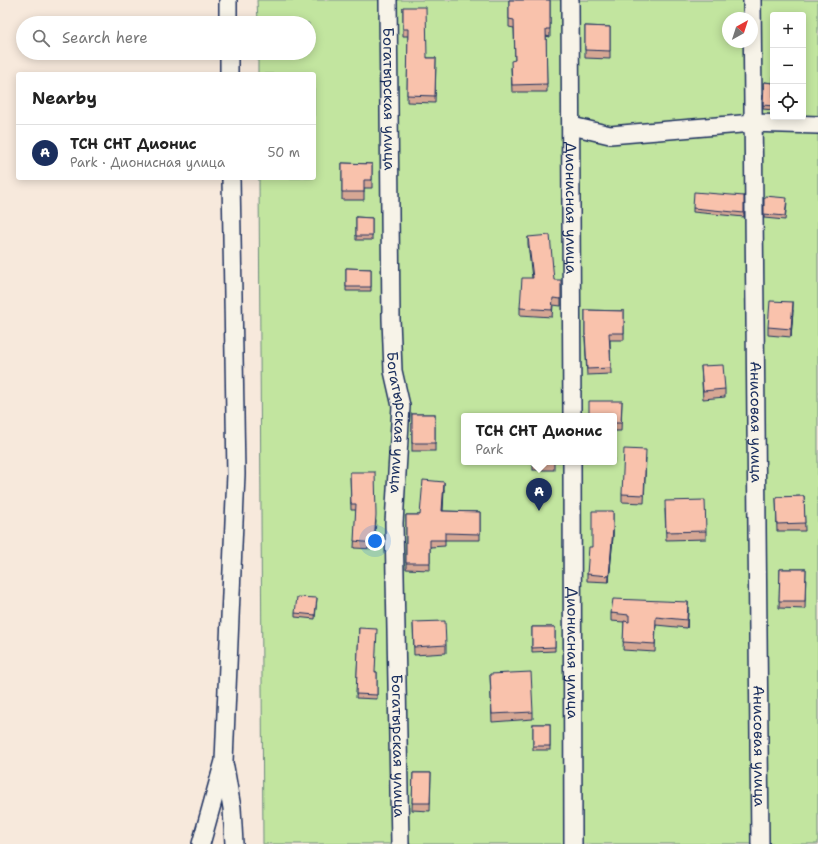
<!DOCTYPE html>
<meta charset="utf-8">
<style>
:root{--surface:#fff;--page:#f6f6f6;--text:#222;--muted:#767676;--line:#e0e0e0;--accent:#1b2f5e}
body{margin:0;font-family:"Shantell Sans",sans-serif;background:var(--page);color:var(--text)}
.controls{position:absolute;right:12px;top:12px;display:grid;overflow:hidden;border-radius:4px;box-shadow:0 2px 10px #0003}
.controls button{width:36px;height:36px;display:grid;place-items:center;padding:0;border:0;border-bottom:1px solid var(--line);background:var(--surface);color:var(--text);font:20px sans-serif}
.compass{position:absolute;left:722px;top:12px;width:36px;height:36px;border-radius:50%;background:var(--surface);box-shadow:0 2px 10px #0003;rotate:39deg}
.you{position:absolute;left:375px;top:541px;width:14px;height:14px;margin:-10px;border:3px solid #fff;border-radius:50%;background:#1a73e8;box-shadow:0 0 0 6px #1a73e833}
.badge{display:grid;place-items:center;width:26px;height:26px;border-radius:50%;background:var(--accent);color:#fff;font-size:13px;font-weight:700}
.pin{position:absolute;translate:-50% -33px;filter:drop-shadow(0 1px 2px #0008)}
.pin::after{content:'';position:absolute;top:21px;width:14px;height:12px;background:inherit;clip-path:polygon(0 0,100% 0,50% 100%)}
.popup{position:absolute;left:461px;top:413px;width:156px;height:52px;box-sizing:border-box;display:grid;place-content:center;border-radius:4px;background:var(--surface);filter:drop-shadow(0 1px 3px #0005);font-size:13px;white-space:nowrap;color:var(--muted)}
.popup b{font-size:15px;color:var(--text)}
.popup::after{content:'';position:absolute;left:50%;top:100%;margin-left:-8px;border:8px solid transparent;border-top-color:var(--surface)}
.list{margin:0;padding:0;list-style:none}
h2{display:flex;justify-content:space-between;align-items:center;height:52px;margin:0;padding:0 16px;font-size:17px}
h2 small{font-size:13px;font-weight:400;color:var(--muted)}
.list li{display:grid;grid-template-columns:26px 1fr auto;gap:12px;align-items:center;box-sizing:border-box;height:56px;padding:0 16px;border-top:1px solid var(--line)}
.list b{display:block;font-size:15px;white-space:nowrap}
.list p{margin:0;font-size:13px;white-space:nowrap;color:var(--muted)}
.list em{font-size:13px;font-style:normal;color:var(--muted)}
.icon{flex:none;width:22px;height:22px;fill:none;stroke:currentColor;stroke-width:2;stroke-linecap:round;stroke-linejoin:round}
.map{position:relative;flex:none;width:818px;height:844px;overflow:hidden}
.search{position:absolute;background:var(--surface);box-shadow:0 2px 10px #0003;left:16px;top:16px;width:300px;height:44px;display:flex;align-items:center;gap:10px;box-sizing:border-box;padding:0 14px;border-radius:22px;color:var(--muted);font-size:15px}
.panel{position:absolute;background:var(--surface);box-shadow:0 2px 10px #0003;left:16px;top:72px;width:300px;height:108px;border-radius:4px}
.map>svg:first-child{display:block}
.green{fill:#c2e59f;stroke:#6e8a7e;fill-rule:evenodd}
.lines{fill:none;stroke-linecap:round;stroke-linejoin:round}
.minor-casing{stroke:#1b2f5e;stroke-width:20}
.minor{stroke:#f7f3e8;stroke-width:17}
.wall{fill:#d6a794;stroke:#1b2f5e}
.shaded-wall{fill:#ae8878;stroke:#1b2f5e}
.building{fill:#f9c2ac;stroke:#1b2f5e}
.labels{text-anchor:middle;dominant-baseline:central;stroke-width:3;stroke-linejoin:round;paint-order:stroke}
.street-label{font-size:15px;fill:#1b2f5e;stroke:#f7f3e8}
</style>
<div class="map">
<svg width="818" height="844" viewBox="0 0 818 844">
<rect width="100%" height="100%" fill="#f7e9dc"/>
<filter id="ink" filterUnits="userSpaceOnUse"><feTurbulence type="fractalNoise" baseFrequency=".025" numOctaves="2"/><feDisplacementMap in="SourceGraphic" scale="8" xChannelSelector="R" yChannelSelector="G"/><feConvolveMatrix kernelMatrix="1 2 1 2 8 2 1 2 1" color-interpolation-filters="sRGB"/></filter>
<g filter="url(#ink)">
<!-- green -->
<path class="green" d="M257 0H818V844H263L259 178H314V74H258V53H309V23H258ZM773 15H803V117H773ZM728 18H752V42H728ZM464 416H614V462H464Z"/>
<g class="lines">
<defs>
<g id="minor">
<path d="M228 0V23"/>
<path id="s1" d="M388 0 391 319 393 371 401 406 394 523 400 844"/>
<path id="s2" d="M570 0 572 416"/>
<path id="s3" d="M752 0 760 844"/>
<path d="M229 53V74"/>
<path d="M572 126 610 135 753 123 818 125"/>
<path id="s4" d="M572 462 573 844"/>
<path d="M225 767 232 808 234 844"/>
<path d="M201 844 224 761 236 474 231 178"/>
</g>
</defs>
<!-- minor casing -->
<use href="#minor" class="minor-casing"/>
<!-- minor -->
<use href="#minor" class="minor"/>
</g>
<!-- wall -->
<g class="wall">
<path d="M509 0H550V37L546 36 547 92H512L511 68 515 60 514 28 509 27Z"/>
<path d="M403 7 427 58H436L435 103 407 102 408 36H403Z"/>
<path d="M585 26 610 27V59L585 58Z"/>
<path d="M764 82 773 83V110L763 109Z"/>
<path d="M342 163 372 164V188H364V200H342Z"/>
<path d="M744 196V217L693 212V208Z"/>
<path d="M764 198 787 202 785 220 764 218Z"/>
<path d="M356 217 372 218V240H356Z"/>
<path d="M528 237 554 280 561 299V306L553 305 552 317 520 315V308L532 278 528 244Z"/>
<path d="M346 268 371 269V291H346Z"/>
<path d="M585 310 624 311V340H610L611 374 587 375 585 339Z"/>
<path d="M793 310 791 337 768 335V327Z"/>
<path d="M701 366 725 389V397L703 399Z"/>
<path d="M622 401 621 431H614V416Z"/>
<rect x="412" y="414" width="23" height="37"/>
<path d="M646 458 644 503 622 502V494Z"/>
<rect x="533" y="462" width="21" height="8"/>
<path d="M350 472 376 521 374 549 354 548 356 510H351Z"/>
<path d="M444 489 443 511 480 512V540H445V546L430 547V570L406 569V515H420Z"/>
<path d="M804 496 805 531H777L776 497Z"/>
<path d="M665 509 706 531V539L666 540Z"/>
<path d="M613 511V536L609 582 587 581V574L592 547Z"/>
<path d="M780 569H806L805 609 779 608Z"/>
<path d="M317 598 315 619 295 617V613Z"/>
<path d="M688 610 687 628 656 625 655 652 623 650 624 622 611 621V613Z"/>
<path d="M413 622 446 645V653L414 655Z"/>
<path d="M532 627H555V651L532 652Z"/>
<path d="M359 628 375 672H377V699L356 698Z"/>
<path d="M490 674 533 712V719L492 722Z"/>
<rect x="533" y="724" width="17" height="26"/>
<path d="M413 773H431L430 811 412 810Z"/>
</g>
<!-- shaded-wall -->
<g class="shaded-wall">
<path d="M793 302V310L791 337V329Z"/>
<path d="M444 482V489L442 518V511Z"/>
<path d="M613 529V536L609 582V576Z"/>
<path d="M688 602V610L687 628V620Z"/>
</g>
<!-- building -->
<g class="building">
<path d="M509 0H550V29H546L547 84 512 85 511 61 515 60 514 20 509 19Z"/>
<path d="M403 7H426L427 58H436L435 96 407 95 408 29H403Z"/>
<path d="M585 26 610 27V51L585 50Z"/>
<path d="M764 82 773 83V106L763 105Z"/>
<path d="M342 163 372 164V180H364V192H342Z"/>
<path d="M694 192 744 196V213L693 208Z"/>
<path d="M765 196 787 198 785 216 764 214V198H765Z"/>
<path d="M356 217 372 218V236H356Z"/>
<path d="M550 235 554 280H561V299L553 298 552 310 520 308 522 278H533L528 237Z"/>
<path d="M346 268 371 269V287H346Z"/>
<path d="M770 301 793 302 791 329 768 327Z"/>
<path d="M585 310 624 311V333H609L611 368 587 369 585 333Z"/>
<path d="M723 365 725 389 703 391 701 366Z"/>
<path d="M589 401H622L621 423H614V416H589Z"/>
<rect x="412" y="414" width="23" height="29"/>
<path d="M624 449 646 450 644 495 622 494Z"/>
<path d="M350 472H375L376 515 374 543 354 541 356 504H351Z"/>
<path d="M423 480 444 482 442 511 480 512V534L445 533V540H430V563H406V515H420Z"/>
<path d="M804 496 805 523 777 524 776 497Z"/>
<path d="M705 500 706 531 666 532 665 501Z"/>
<path d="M592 511H613V529L609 576 587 574 589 547H592Z"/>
<path d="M780 569H806L805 601H779Z"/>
<path d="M297 597 317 598 315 615 295 613Z"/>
<path d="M613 599 688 602 687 620 656 617 655 644 623 642 624 621 629 622V615L611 613Z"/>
<path d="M445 621 446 645 414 647 413 622Z"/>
<path d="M532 627H555V647L532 648Z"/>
<path d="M359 628 377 629 375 672H377V695L356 694Z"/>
<path d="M531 672 533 712 492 714 490 674Z"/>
<rect x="533" y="724" width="17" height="22"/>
<path d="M413 773H431L430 803H412Z"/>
</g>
</g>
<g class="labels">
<!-- street labels -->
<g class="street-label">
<text stroke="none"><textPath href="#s1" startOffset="99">Богатырская улица</textPath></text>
<text stroke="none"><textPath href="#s2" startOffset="208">Дионисная улица</textPath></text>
<text stroke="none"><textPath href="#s1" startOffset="423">Богатырская улица</textPath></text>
<text stroke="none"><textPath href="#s3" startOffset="422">Анисовая улица</textPath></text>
<text stroke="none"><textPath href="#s4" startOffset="191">Дионисная улица</textPath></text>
<text stroke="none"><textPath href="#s1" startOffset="747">Богатырская улица</textPath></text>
<text stroke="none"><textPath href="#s3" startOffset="746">Анисовая улица</textPath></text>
</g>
</g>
</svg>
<div class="controls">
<button>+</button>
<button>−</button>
<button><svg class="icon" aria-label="locate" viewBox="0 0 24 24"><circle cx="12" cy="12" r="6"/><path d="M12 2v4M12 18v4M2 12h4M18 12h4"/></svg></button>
</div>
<svg class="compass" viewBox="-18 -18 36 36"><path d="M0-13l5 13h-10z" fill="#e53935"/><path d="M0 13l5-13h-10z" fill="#767676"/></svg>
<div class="you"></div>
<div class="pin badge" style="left:539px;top:511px">A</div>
<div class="popup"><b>ТСН СНТ Дионис</b>Park</div>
<div class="search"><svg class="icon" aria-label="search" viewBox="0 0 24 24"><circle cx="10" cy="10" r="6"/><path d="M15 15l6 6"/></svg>Search here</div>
<section class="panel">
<h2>Nearby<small></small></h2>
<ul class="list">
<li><span class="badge">A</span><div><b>ТСН СНТ Дионис</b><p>Park · Дионисная улица</p></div><em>50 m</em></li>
</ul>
</section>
</div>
